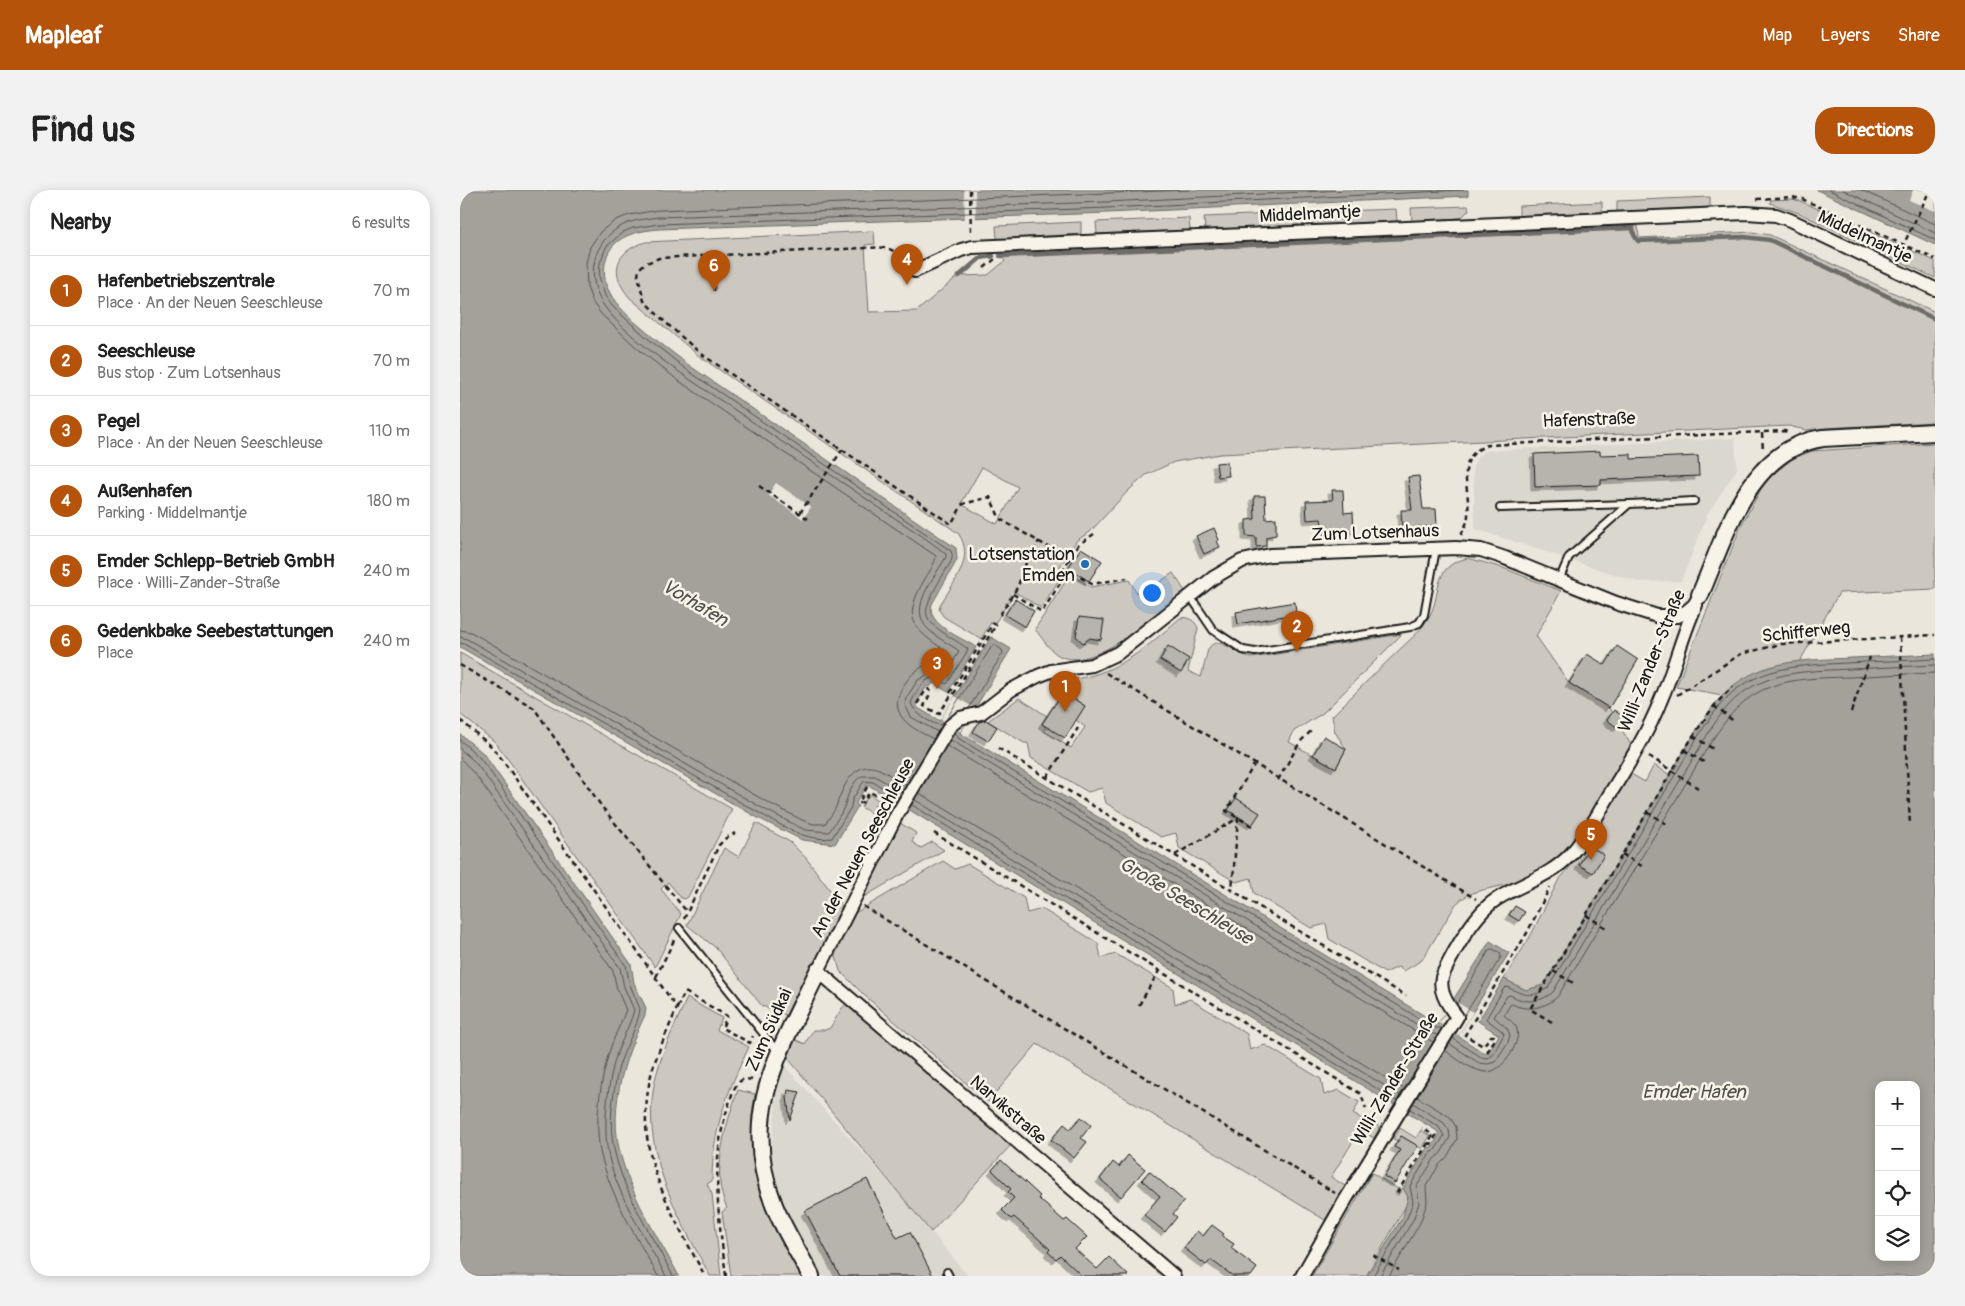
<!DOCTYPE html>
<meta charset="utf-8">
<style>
:root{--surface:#fff;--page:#f2f2f2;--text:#222;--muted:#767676;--line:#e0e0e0;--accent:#b45309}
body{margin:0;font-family:Pangolin,sans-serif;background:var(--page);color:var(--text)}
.controls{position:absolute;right:15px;bottom:15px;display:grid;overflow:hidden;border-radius:10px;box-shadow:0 2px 12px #0003}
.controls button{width:45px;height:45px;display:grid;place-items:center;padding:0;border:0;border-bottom:1px solid var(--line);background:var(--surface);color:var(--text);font:25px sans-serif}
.you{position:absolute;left:691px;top:402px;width:18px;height:18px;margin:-12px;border:4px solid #fff;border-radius:50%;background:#1a73e8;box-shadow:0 0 0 8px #1a73e833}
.badge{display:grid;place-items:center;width:32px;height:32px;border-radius:50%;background:var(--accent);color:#fff;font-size:16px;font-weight:700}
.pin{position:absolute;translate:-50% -41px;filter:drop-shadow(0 1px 2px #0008)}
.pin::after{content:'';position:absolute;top:26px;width:18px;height:15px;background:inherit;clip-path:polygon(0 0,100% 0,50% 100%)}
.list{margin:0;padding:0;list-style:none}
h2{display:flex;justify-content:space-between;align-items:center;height:65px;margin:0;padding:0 20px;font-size:21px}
h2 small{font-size:16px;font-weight:400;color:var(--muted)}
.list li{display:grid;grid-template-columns:32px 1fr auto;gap:15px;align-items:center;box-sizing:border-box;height:70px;padding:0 20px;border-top:1px solid var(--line)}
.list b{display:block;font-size:19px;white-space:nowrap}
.list p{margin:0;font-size:16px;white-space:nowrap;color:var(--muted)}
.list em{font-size:16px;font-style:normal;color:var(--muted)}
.icon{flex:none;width:28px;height:28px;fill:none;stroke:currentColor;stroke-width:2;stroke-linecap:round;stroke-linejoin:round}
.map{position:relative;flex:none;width:1475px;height:1086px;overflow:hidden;border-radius:20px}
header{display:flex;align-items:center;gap:30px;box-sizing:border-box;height:70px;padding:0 25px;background:var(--accent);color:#fff}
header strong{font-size:24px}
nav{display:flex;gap:28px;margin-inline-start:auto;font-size:18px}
.intro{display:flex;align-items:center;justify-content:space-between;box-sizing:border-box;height:120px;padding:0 30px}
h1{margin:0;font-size:35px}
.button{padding:12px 22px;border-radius:20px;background:var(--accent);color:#fff;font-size:18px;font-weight:700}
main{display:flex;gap:30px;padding:0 30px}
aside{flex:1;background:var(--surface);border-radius:20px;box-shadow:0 2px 12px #0003}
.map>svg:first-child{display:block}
.built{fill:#dad7ce}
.green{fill:#ccc8c0;stroke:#74726e;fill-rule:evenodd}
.water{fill:#a3a19a;stroke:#6d6c68;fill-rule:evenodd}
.pier{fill:#eae6dc}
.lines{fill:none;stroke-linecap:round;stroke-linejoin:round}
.shore{stroke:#52514e;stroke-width:1}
.stream{stroke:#6d6c68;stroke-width:4.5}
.building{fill:#b6b4ac;stroke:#1c1c1c;filter:url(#shadow)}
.service-casing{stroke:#1c1c1c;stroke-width:10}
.minor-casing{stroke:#1c1c1c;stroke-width:16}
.tertiary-casing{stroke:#1c1c1c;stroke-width:20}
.path{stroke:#1c1c1c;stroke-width:2.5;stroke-dasharray:5 4;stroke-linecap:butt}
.service{stroke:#f7f3e8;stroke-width:6}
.minor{stroke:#f7f3e8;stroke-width:12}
.tertiary{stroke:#f7f3e8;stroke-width:16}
.path-bridge{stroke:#1c1c1c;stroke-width:2.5;stroke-dasharray:5 4;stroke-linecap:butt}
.poi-dot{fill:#1f6fb2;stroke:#f7f3e8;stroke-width:2}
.labels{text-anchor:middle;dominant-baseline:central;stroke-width:5;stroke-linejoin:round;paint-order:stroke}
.street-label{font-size:18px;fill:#1c1c1c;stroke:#f7f3e8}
.poi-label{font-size:18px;fill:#1c1c1c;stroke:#f7f3e8;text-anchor:end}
.water-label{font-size:19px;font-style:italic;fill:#52514e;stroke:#f7f3e8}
</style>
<header>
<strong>Mapleaf</strong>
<nav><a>Map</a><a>Layers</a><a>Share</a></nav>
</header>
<div class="intro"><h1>Find us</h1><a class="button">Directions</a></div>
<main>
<aside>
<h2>Nearby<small>6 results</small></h2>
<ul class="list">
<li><span class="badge">1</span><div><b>Hafenbetriebszentrale</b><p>Place · An der Neuen Seeschleuse</p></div><em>70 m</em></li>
<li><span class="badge">2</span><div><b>Seeschleuse</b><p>Bus stop · Zum Lotsenhaus</p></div><em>70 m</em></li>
<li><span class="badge">3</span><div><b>Pegel</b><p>Place · An der Neuen Seeschleuse</p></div><em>110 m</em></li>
<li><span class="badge">4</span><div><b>Außenhafen</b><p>Parking · Middelmantje</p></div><em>180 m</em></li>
<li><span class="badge">5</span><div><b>Emder Schlepp-Betrieb GmbH</b><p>Place · Willi-Zander-Straße</p></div><em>240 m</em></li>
<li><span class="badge">6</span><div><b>Gedenkbake Seebestattungen</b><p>Place</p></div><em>240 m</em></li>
</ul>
</aside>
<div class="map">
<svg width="1475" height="1086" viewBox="0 0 1475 1086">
<defs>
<filter id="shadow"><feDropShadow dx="-4" dy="4" stdDeviation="0" flood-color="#0004"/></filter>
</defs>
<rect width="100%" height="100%" fill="#eae6dc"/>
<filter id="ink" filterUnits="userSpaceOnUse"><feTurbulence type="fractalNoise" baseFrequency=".02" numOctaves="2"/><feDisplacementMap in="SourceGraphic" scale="10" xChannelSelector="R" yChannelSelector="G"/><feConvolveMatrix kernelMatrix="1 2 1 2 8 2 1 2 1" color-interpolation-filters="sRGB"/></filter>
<g filter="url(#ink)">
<!-- built -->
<g class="built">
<path d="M1275 248 1277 279 1248 323 1221 391 1178 392 1015 339 1013 276 1018 266 1026 261Z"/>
<path d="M325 876 445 1010 508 1086H351L308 997 317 900Z"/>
</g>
<!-- green -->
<g class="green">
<path d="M1250 7V17L1157 22V11Z"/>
<path d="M1332 9 1340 11 1475 71V88L1339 23 1310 13 1311 10Z"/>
<path d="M1142 12V22L1059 26V16Z"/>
<path d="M1008 16 1009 20 1001 28 952 31 951 18Z"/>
<path d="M936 19 937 31 854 35 853 22Z"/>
<path d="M839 23V35L745 40 744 27Z"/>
<path d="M729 28 730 40 637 44 636 32Z"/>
<path d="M621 32V44L537 49 536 36Z"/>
<path d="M1178 36 1179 48 1292 42 1310 45 1475 122V232L1366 238 1346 240 1328 236 760 264 714 272 686 285 668 301 630 342 617 350 599 378 601 387 581 418 555 402 535 433 532 431 521 449 484 427 479 420 480 415C493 393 516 368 498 343L239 166 170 108C149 84 154 61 186 52L414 41 415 54 405 55 409 122 457 121 521 66 532 65 533 68 522 69 503 86 528 85 545 71 541 65ZM522 277 558 297 537 334 501 314Z"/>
<path d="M1475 253V399L1379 403 1340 471C1310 476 1286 484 1263 505L1216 497 1282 334 1301 299 1311 286 1332 269 1352 261Z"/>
<path d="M1008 368 1043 378 1101 401 1076 446 1109 493 1149 518 1171 555C1152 589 1125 640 1098 667 1091 673 1081 679 1073 684 1064 688 1054 692 1045 695 1026 700 1010 700 996 714L962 770 944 781 938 777 925 783 869 749 866 734 851 738 794 703 791 688 776 692 719 658 716 643 701 647 646 613 642 598 628 602 571 568 568 553H564L528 531 559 508 587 526 582 534 586 537 584 541 611 558 625 537 616 530 625 516 606 504 615 489C660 482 687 457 720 428 729 426 735 431 738 438L728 481 741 487C744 478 745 469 748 460 756 441 779 467 792 468L942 444 863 523 834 541 829 552 876 578 886 559 875 542 872 526C893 505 914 484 935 464 946 453 959 443 967 430 984 406 969 376 1008 368Z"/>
<path d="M713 383 725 401C699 422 638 480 602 467 591 463 582 448 575 439L607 389 613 386 631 397 669 390 679 406Z"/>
<path d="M0 463 272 619 228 707 225 709 221 708 208 692 201 699 221 724 195 777 45 565 35 552 0 524Z"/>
<path d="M1194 575 1210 585 1084 795 1066 800 1044 789 1071 745 1098 691 1125 659 1171 584 1185 592Z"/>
<path d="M409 604 418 610 414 617 428 626 425 632 401 617Z"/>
<path d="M296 633 330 652 346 668 382 716 328 826 302 816 256 758 227 735 264 658 279 667Z"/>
<path d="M440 633 456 643 452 652 461 658 472 652 484 660 402 708Z"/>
<path d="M483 671 495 679 508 674 564 708 567 723 582 719 638 753 641 768 656 764 713 798 715 814 730 809 787 844 790 860 805 855 861 889 864 905 879 900 899 912 893 924 906 931 909 930 920 937 914 948 900 940 871 987 885 996 865 1030 577 854 528 912 404 805 380 781 375 763 395 723Z"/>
<path d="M227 808 262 828 257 840 289 857C267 902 252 940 252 991L247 994 252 1004 261 1086H250C217 1024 178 959 196 886 203 859 216 833 227 808Z"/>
<path d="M387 813 551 955 471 1042 327 867 334 849 345 854 353 840H365L370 838 382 818Z"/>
<path d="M278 900 295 904C282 976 309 1025 342 1086H271L262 1022 267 1018C250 985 266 934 278 900Z"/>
<path d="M940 938 956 948 961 940 970 946 962 959 941 946 938 951 933 949Z"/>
<path d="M912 983 938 999 935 1003 938 1005 943 998 947 1003 948 1012 906 1086H852Z"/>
</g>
<!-- water -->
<g class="water">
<path d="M0 0H1008V6L647 23 199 39C178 41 153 45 146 69 143 81 144 93 150 103 161 126 209 159 230 176L496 358 497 370 472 414C465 434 502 448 516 457L488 502 473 493 470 497 467 496 456 514 458 518 480 531 531 447 551 459 500 543 978 834 1030 751 1049 763 998 846 1024 863H1028L1039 845 1018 831 1044 789 1066 800 1084 795 1233 546C1244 528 1257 508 1274 495 1308 469 1350 470 1391 468 1419 467 1447 465 1475 464V1086H907L943 1026 948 1007 943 998 968 956 971 958 979 945 977 941 410 596H406L396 613 398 616 375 654 342 650 298 628 0 457ZM1419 895H1456V1067H1419Z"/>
<path d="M1357 0H1475V55Z"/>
<path d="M0 544 23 563 33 577 171 774 174 793 186 818 185 825C177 842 169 860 164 878 157 902 153 933 159 958 169 1004 197 1045 219 1086H0Z"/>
</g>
<!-- pier -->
<g class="pier">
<path d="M504 0H515L516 30H505Z"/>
<path d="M1453 0H1475V21L1449 10Z"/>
<path d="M316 293 351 317 343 329 308 305Z"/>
<path d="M495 506 514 518 501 541 497 540 448 621 435 613 484 532 481 529Z"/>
<path d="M993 810 1013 822 999 845 995 844 946 925 933 917 982 835 979 833Z"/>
</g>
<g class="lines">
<!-- shore -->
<g class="shore">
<path d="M1369 0 1475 50"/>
<path d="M1383 0 1475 43"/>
<path d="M1401 0 1475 34"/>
<path d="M0 440 11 442 307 612 342 630 353 634H365C369 628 375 621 377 614 383 596 395 569 419 579 428 583 437 590 446 595"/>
<path d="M0 447 7 449 304 619 345 640 369 642C374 634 381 625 384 617 388 606 391 592 402 586H415L442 602"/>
<path d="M0 453 4 454 301 624C323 636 346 652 372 648L391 617 392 610 404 591 413 592 439 607"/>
<path d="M487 528 532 456 535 455 542 460 543 463 509 518"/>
<path d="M482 535C471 535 454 523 451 513 455 504 462 490 472 488 477 487 483 493 487 494L508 460 507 458C457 426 457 430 487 378 491 372 494 368 491 361L227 180 186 147 152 116 145 106 139 86 140 73 146 57 163 42 173 38 199 34 647 18 1003 0"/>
<path d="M478 542 451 527 445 515 446 508 458 490 472 482 485 485 499 462 498 460C489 454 477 448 469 440 446 419 475 387 486 367V364C463 345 435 329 411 312 359 277 308 242 257 208 222 184 173 152 147 120 126 94 129 56 158 38 170 30 185 29 198 27L647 12 882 0"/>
<path d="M495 542 498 548 975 838H982"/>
<path d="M474 549C461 543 442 534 438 519 434 503 452 480 466 475 472 474 477 475 482 476L489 465 488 462C450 438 442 428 466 387 470 381 475 373 476 366L219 191 177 158 141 124 133 113 127 97 126 73 130 57 141 41 156 30 169 25 198 20 729 0"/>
<path d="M0 550 19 567 29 580 166 776 170 795 180 819C178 838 163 859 158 880 153 905 148 933 154 959 164 1005 192 1045 213 1086"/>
<path d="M491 550 971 843 977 845"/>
<path d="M487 556 973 852"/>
<path d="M0 559 14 571 24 584 160 778 164 797 174 820C169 839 157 857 153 877 147 903 144 931 147 957 153 999 186 1049 206 1086"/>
<path d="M0 568 18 588 153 781 157 799 166 820C159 838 150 855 146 874 139 901 135 934 140 961 150 1006 176 1046 198 1086"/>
<path d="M459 603 944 899"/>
<path d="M455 610 940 905"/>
<path d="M452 615 937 911"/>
<path d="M997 814 1030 759H1033L1040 763 1041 767 1004 826"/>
<path d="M993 847 996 851 1021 867 1028 868 1033 865 1044 844 1042 841 1026 829 1044 798 1047 797C1064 805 1071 809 1088 798L1237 548C1248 531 1261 510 1278 498 1311 475 1349 475 1387 473 1417 471 1446 471 1475 469"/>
<path d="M990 854 1019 873 1028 874 1035 872 1048 852 1050 845 1047 838 1034 827 1047 806 1050 805C1065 813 1078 814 1093 802L1243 552C1253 535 1265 516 1281 504 1313 480 1353 481 1391 479 1419 478 1447 476 1475 475"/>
<path d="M985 860C996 869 1013 881 1026 882 1042 883 1061 854 1057 839 1055 833 1049 830 1044 825L1050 815 1052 814C1067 822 1086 818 1098 806L1249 555C1259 540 1270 523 1285 511 1315 487 1355 488 1391 487 1419 485 1447 484 1475 483"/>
<path d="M913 1086 947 1028 953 1012 950 996 970 963 975 960 984 946 979 937 950 919"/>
<path d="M920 1086 953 1030 959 1013 957 996 974 969 981 963 990 947 989 940 984 933 953 913"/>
<path d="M929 1086 960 1033 967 1013 966 996 979 975 987 967 997 949 996 937 990 927 957 907"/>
</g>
<!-- stream -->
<g class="stream">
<path d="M540 66 1173 38 1174 45 1178 51 1284 47 1310 50 1475 129"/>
<path d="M499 86 520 68 533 66"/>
</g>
</g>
<!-- building -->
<g class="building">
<path d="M1140 261V265L1171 264V269L1238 266 1239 286 1141 290V295L1075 297 1074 264Z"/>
<path d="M767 272 769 286 758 287 756 273Z"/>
<path d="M959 286 963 319H976L977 336 958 337V340L942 341 941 320H952L948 287Z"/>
<path d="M872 300H883L884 323 893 322 894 343 864 344 861 329 847 330 846 311 873 310Z"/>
<path d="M794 306H805L806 329 816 328V345L806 347V356L796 357V347L786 346V330L795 329Z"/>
<path d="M754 338 759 350 757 351 760 357 744 364 736 346Z"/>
<path d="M621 358 642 371 629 391 608 378Z"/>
<path d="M555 409 574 421 565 437 545 425Z"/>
<path d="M835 412 836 424 778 434 776 422Z"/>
<path d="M619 427 644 430 641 450 630 448 623 453 616 446Z"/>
<path d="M708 456 729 469 721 483 700 470Z"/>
<path d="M1157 456 1178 470 1149 518 1109 493 1127 464 1145 475Z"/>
<path d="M603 502 625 516 605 548 582 534Z"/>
<path d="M1154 520 1165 528 1158 538 1147 530Z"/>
<path d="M526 530 537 537 528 551 513 542 519 532Z"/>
<path d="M864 546 886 559 876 578 853 565Z"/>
<path d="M776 608 800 623 792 635 768 620Z"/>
<path d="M1130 656 1144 665 1133 683 1119 675Z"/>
<path d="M1055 716 1065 722 1059 731 1049 725Z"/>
<path d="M328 900 340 902 330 930 327 907Z"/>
<path d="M621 927 631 935 621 948 627 952 614 968 591 950 604 934 610 939Z"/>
<path d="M941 946 958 956 935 993 924 986 940 960 934 957Z"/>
<path d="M668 965 685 979 661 1007 640 989 653 972 659 977Z"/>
<path d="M541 970 580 1006 578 1008 604 1031 607 1029 627 1047 615 1059 637 1079 649 1067 669 1086H622L600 1065 596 1069 588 1062 590 1059 554 1027 551 1029 542 1020 554 1008 548 1002 551 999 532 980Z"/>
<path d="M689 981 724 1011 713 1024 717 1027 705 1042 684 1025 700 1006 682 990Z"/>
<path d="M407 989 437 1048 450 1042 473 1086H380L345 1021Z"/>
<path d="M752 1035 764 1044 762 1046 774 1054 771 1058 797 1078 791 1086H773L751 1070 746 1075 724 1058 737 1041 743 1046Z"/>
</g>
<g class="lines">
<defs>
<g id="service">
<path d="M1040 318 1169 314"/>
<path d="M1099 390 1109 367 1169 314 1234 311"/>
<path d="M730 406 753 440 783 460 795 462 950 437 959 433 964 425 976 359"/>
<path d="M219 738 318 862"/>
<path d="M487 1082 489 1086"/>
</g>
<g id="minor">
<path d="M455 81 501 60 512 57 1286 23 1316 25 1330 30 1475 99"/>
<path d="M714 1086 358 781 435 628 490 536 500 528 521 523 551 500 578 486 591 481 632 475 658 463 753 388 782 371 810 365 996 358 1021 360 1045 368 1156 413 1197 426H1218L1227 421 1234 415 1240 405"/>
<path d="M842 1086 886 1009 997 827C987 814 976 798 984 782 995 759 1016 722 1037 709 1062 693 1090 687 1111 664 1126 647 1137 626 1148 607 1168 575 1188 543 1202 507 1215 477 1222 445 1236 415"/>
</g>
<g id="tertiary">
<path d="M1240 405C1266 345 1288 259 1363 248L1475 242"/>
<path d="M351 1086C339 1063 324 1040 314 1015 278 925 320 861 358 781"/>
</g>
</defs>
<!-- service casing -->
<use href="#service" class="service-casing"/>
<!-- minor casing -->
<use href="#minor" class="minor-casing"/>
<!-- tertiary casing -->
<use href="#tertiary" class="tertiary-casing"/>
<!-- path -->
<g class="path">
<path d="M510 0 511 43"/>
<path d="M1297 9 1332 7 1342 9 1475 69"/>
<path d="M1438 66 1470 0"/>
<path d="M447 73C430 56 429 57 405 58L199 68 184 74 179 79 178 86 184 111 205 132 240 163 491 334 503 314 530 307 540 329 590 358"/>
<path d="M524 78 535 69"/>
<path d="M254 101 256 66"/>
<path d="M1302 243 1303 261"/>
<path d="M299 296 351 331"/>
<path d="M340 323 382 260"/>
<path d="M1001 345C1003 340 1006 336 1007 331 1014 303 990 268 1028 255L1325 241 1329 243"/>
<path d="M604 382H611L632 394 667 388"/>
<path d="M553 404 582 422 604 387V378L618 355 634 344"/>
<path d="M540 425 558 396 566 373 579 351"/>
<path d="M1440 447 1450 635"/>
<path d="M0 475 74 518 142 617 227 722"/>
<path d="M646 483 1016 709"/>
<path d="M1217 505 1281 464 1321 454 1475 445"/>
<path d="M457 514 466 500 469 499 471 502 464 516 479 524 490 507 493 505 536 435 533 433 532 435 490 503V507"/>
<path d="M1254 516 1275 532"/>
<path d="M1391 522 1410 467"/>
<path d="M0 530 31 556 41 568 217 818C208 840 197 862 191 885 186 906 184 932 188 953 195 997 224 1047 245 1086"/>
<path d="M1233 546 1255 560"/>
<path d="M538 558 946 806"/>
<path d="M1224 560 1247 574"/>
<path d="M1189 566 1238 598"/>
<path d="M587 587 618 538"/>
<path d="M818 590 840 552 852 540"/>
<path d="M407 597 399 613H402L410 602 430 613"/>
<path d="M1187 622 1210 636"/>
<path d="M792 636 766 621 794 575"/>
<path d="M474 643 901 904 906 919"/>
<path d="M1162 664 1185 678"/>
<path d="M715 665 778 628 772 700"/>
<path d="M403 716 875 1003"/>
<path d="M1126 725 1148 739"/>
<path d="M224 729 259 655 266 648 275 643"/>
<path d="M1093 781 1115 794"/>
<path d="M196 787 215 748"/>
<path d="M679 815 699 781"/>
<path d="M217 818 225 802 267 826 262 838 290 853 293 846"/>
<path d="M1092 832 1070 819 1233 546 1254 516 1273 496"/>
<path d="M1027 862 1035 849 1034 846H1031L1023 856 1005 845 1067 743 1090 697"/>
<path d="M968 953 971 954 977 944"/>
<path d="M937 1003 973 945 962 938"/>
<path d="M913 1065 939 1080"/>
<path d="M266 1086C259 1028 249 971 269 914 272 905 274 893 284 889L294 890"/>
</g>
<!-- service -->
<use href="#service" class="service"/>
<!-- minor -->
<use href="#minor" class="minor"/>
<!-- tertiary -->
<use href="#tertiary" class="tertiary"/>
<!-- path-bridge -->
<path class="path-bridge" d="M590 358 613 371"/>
</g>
</g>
<!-- markers -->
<circle class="poi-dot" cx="625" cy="374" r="5"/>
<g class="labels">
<!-- street labels -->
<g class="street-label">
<text transform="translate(850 24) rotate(-3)">Middelmantje</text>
<text transform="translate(1405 47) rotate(25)">Middelmantje</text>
<text transform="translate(1129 230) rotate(-2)">Hafenstraße</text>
<text transform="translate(915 343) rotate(-2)">Zum Lotsenhaus</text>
<text transform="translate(1346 442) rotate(-6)">Schifferweg</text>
<text transform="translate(1192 471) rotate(-68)">Willi-Zander-Straße</text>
<text transform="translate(403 658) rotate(-62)">An der Neuen Seeschleuse</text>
<text transform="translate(309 840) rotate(-66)">Zum Südkai</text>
<text transform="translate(935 889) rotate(-59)">Willi-Zander-Straße</text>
<text transform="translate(548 920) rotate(41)">Narvikstraße</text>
</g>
<!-- poi labels -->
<g class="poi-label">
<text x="615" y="364">Lotsenstation<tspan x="615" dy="21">Emden</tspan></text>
</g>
<!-- water labels -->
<g class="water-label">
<text transform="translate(235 413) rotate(31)">Vorhafen</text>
<text transform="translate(726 711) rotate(31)">Große Seeschleuse</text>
<text x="1234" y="902">Emder Hafen</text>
</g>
</g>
</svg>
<div class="controls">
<button>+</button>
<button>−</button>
<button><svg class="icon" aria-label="locate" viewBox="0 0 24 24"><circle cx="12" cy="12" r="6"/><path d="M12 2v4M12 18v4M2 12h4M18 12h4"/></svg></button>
<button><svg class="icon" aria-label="layers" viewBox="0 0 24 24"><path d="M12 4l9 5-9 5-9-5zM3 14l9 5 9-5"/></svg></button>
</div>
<div class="you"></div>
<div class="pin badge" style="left:605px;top:522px">1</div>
<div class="pin badge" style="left:837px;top:462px">2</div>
<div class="pin badge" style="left:477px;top:499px">3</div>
<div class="pin badge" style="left:447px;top:95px">4</div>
<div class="pin badge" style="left:1131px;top:670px">5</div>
<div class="pin badge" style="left:254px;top:101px">6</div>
</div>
</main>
